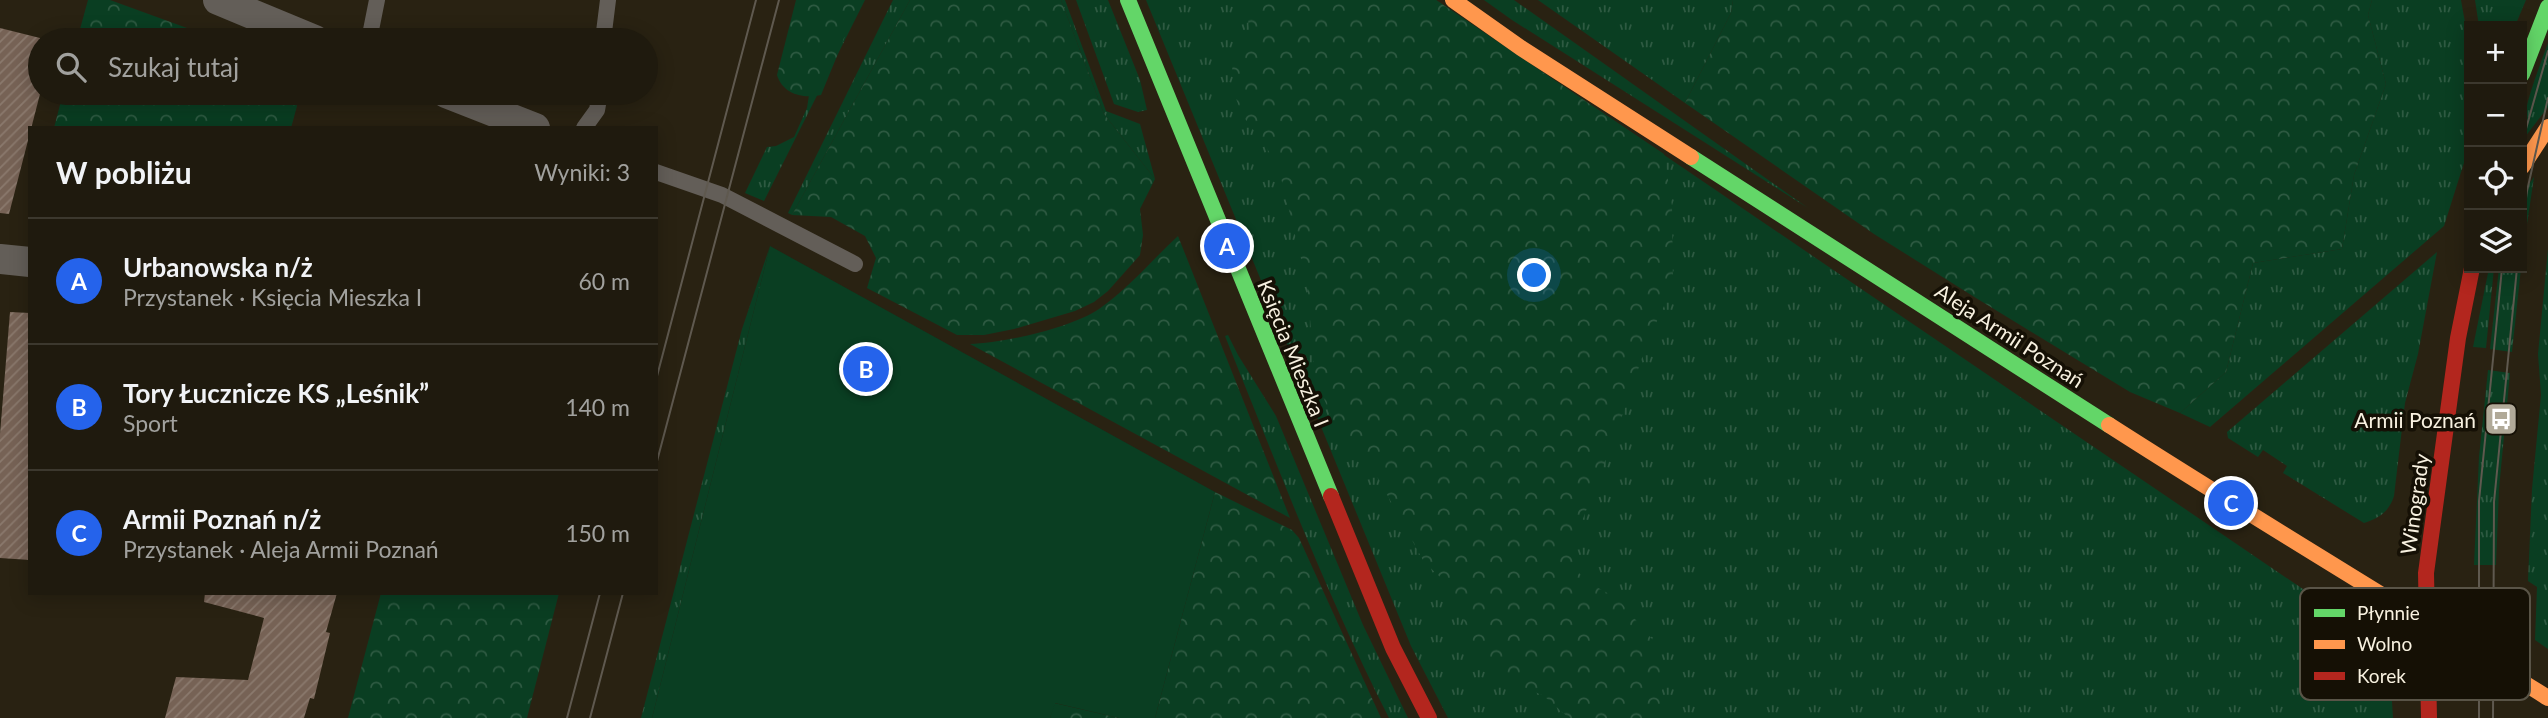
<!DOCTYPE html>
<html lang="pl">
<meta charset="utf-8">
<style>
:root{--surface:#1f1a0e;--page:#272317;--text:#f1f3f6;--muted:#a1a19e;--line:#3c382e;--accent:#2563eb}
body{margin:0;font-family:Lato,sans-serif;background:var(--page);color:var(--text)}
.controls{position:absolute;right:21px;top:21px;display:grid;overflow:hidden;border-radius:0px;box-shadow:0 4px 18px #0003}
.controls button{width:63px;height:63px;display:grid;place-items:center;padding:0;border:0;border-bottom:2px solid var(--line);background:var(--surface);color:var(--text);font:35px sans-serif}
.you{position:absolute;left:1535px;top:276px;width:24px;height:24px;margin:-18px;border:5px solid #fff;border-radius:50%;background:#1a73e8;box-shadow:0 0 0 10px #1a73e833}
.badge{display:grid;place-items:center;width:46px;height:46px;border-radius:50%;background:var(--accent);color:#fff;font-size:23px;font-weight:700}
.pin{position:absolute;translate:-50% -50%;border:4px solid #fff;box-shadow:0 2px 7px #0006}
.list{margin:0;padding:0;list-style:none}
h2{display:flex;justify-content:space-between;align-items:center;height:91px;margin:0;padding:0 28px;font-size:30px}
h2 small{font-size:23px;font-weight:400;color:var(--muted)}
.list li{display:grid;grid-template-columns:46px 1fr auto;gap:21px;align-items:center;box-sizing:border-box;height:126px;padding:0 28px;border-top:2px solid var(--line)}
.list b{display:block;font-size:26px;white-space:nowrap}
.list p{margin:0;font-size:23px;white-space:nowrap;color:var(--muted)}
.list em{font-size:23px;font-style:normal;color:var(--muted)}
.icon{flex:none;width:38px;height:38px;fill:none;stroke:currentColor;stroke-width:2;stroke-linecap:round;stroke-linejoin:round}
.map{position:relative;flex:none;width:2548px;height:718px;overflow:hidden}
.search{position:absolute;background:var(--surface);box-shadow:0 4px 18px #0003;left:28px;top:28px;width:630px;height:77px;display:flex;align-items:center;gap:18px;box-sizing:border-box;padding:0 24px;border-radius:38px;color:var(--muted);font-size:26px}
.panel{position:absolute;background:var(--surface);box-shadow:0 4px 18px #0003;left:28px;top:126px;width:630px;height:469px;border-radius:0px}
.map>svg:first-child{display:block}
.grass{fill:url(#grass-tufts)}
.forest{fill:url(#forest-crowns)}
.pitch{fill:#0a3e22}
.building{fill:url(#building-hatch)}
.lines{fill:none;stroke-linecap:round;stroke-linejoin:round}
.lane{stroke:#635e58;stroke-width:16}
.street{stroke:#635e58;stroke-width:30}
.fast{stroke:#63d668;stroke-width:16}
.slow{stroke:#ff974d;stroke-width:16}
.jam{stroke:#b3261e;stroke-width:16}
.tram{stroke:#5f594f;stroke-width:2}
.labels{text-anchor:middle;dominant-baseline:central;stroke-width:7;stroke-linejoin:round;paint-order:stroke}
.street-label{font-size:21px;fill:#f8f1e0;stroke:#151005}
.poi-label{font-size:21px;fill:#f8f1e0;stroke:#151005;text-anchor:end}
.key{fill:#151005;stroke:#595447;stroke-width:2}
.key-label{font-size:19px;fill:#f8f1e0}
</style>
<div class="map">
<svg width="2548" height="718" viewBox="0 0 2548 718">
<defs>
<pattern id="grass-tufts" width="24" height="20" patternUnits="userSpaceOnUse" patternTransform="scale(1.75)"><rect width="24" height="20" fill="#0a3e22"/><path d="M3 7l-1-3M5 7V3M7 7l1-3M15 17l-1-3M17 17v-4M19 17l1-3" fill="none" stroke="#2e5a42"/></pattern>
<pattern id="forest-crowns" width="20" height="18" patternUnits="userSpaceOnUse" patternTransform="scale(1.75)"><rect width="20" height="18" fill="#0a3e22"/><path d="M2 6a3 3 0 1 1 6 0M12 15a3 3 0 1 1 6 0" fill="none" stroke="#2e5a42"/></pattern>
<pattern id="building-hatch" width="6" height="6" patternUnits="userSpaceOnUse" patternTransform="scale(1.75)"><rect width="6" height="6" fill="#766255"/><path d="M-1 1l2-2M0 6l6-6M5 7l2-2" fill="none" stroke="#8a796d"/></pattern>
</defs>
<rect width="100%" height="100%" fill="#292212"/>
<!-- grass -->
<g class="grass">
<path d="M855 0H865L764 201 745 193 767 147 776 146 794 137 807 108 811 82Z"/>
<path d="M893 0H910L792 215 788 213Z"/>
<path d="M1061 0H1065L1106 111 1140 124 1155 179 1104 114Z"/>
<path d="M1076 0H1108L1140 80 1147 110 1138 112 1114 104Z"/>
<path d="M1146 0H1436L2375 638 2390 669 2393 718H1448L1411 646Z"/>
<path d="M1484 0H1514L1808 208 1512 20Z"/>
<path d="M1538 0H1733L1731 13 1685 103Z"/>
<path d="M2372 0H2461L2469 45V147L2444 226 2210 427 2180 413 2226 372 2253 263 2342 249 2354 175 2386 84 2368 15Z"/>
<path d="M2475 0H2526L2515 26H2479Z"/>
<path d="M2548 43V107L2522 141C2522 109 2537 73 2548 43Z"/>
<path d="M2534 177 2522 258V194Z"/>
<path d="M770 246 652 718H641L742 329Z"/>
<path d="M2548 249V649L2535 640 2537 587 2528 581 2532 489 2541 395 2538 354Z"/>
<path d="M2437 252 2418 354 2405 403 2394 496C2389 512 2379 518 2364 523L2283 473 2287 466 2263 450 2258 457 2228 438 2227 432Z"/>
<path d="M2489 268H2494L2486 348 2473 347Z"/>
<path d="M2499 268H2521L2512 352 2490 349Z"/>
<path d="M1228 335 1238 355 1276 416 1363 625 1408 718H1389C1326 594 1277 465 1225 336Z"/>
<path d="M2488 370 2510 373 2499 489 2496 565H2474L2479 457Z"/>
</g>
<!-- forest -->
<g class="forest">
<path d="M88 0H110L220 40H77Z"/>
<path d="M796 0H860L821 95C802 99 783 94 777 75Z"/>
<path d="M910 0H1061L1104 114 1155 179 1140 209 1143 235 1140 255 1108 291 1094 302 1075 311 1014 329 984 335H957L867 288 876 258 865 236 831 217 792 215Z"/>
<path d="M1238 0H1436L1664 154 1672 206 1673 287 1648 340 1624 411 1573 545 1574 567 1586 581 1618 599 1652 639 1663 680 1659 718H1569L1544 696 1489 672 1467 629 1452 588 1424 562 1379 480 1333 420 1315 378 1307 283 1280 174 1266 146 1242 115 1234 93 1232 65 1250 37 1248 19Z"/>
<path d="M1733 0H2372L2368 15 2386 84 2354 175 2342 249 2253 263 2226 372 2180 413 2130 392 1976 298 1874 234 1685 103 1731 13Z"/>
<path d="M63 93H293L297 106 291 128H54Z"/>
<path d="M1178 236 1290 518 970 344C1004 343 1071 328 1099 309 1128 289 1152 260 1178 236Z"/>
<path d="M1215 492 1292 530 1299 538 1381 718H1155Z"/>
<path d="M381 593H559L527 718H348Z"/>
<path d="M1054 703 1119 718H1050Z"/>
</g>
<!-- pitch -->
<path class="pitch" d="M770 246 1215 492 1155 718H1119L1055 703 1050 718H652Z"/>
<!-- building -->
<g class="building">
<path d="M0 28 40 38V94L9 214 0 213Z"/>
<path d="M10 312 30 313V560L0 558V434Z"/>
<path d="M205 593H337L326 632 330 633 314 699 310 698 304 718H165L176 677 248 680 264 618 204 602Z"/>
</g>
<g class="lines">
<!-- lane -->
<g class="lane">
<path d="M369 40 377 0"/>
<path d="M603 40 608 0"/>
<path d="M584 128 597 110 600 93"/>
<path d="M656 172 722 195 855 264"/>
</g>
<!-- street -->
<g class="street">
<path d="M218 0 315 40"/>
<path d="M446 93 535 128"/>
<path d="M0 259 30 262"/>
</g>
<!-- fast -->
<g class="fast">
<path d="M1128 0 1331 496"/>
<path d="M2522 74 2548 7"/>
<path d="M1691 157 2109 425"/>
</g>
<!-- slow -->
<g class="slow">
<path d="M1453 0 1521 48 1691 157"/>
<path d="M2522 167 2548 127"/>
<path d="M2109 425C2254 518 2402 606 2548 698"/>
</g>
<!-- jam -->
<g class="jam">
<path d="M1331 496 1393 648 1429 718"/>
<path d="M2429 718 2426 573 2458 338 2472 268"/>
</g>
<!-- tram -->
<g class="tram">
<path d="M2522 143 2548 51"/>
<path d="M2522 227 2527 191 2548 98"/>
<path d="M656 380 756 0"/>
<path d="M656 465 779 0"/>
<path d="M567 718 600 593"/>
<path d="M590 718 623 593"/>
<path d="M2479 718V501L2502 268"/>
<path d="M2493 718 2494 502 2517 268"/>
</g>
</g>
<!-- icons -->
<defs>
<symbol id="bus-square" viewBox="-11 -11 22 22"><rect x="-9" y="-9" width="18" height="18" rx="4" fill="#b0a998" stroke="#151005"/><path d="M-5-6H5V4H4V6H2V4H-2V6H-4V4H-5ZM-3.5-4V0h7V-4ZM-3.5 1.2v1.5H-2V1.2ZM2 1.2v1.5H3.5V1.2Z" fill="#fff"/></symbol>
</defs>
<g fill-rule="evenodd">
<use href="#bus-square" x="2482" y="400" width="38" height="38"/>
</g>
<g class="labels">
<!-- street labels -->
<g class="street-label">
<text transform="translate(2010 335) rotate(33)">Aleja Armii Poznań</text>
<text transform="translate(1294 353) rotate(68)">Księcia Mieszka I</text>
<text transform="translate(2414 504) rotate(-82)">Winogrady</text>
</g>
<!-- poi labels -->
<g class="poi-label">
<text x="2476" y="419">Armii Poznań</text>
</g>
</g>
<!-- legend -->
<rect x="2300" y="588" width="230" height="112" rx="10" class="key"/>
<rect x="2314" y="609" width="31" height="8" fill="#63d668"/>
<rect x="2314" y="640" width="31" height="9" fill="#ff974d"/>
<rect x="2314" y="672" width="31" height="8" fill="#b3261e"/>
<g class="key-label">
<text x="2357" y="620">Płynnie</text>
<text x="2357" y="651">Wolno</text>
<text x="2357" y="683">Korek</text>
</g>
</svg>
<div class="controls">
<button>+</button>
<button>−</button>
<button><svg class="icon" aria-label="locate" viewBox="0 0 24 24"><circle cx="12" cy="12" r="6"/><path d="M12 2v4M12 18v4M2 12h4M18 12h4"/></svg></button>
<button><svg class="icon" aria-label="layers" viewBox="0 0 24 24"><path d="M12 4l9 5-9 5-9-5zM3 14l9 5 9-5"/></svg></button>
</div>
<div class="you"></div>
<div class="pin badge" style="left:1227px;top:246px">A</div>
<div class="pin badge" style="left:866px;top:369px">B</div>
<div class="pin badge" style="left:2231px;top:503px">C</div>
<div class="search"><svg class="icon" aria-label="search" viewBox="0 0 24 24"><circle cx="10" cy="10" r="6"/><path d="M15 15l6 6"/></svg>Szukaj tutaj</div>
<section class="panel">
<h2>W pobliżu<small>Wyniki: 3</small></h2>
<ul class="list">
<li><span class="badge">A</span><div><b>Urbanowska n/ż</b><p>Przystanek · Księcia Mieszka I</p></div><em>60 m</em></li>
<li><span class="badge">B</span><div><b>Tory Łucznicze KS „Leśnik”</b><p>Sport</p></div><em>140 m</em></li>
<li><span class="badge">C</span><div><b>Armii Poznań n/ż</b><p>Przystanek · Aleja Armii Poznań</p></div><em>150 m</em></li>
</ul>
</section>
</div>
